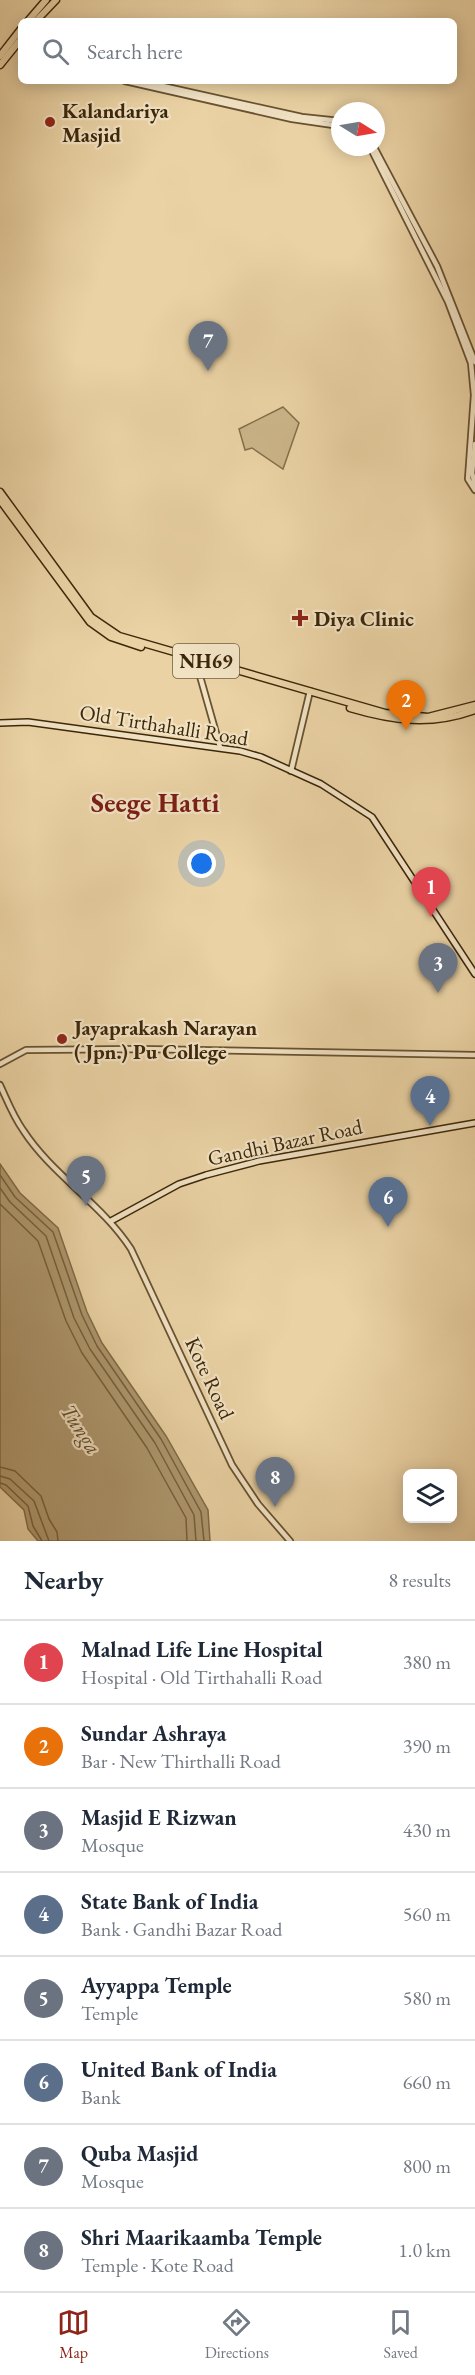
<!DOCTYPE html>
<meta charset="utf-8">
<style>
:root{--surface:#fff;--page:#f6f6f7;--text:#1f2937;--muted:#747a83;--line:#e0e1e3;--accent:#8f2418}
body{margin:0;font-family:"EB Garamond",serif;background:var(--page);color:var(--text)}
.controls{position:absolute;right:18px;bottom:18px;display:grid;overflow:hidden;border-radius:9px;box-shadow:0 3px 15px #0003}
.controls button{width:54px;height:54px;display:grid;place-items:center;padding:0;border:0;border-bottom:2px solid var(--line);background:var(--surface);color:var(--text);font:30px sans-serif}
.compass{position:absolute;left:331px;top:102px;width:54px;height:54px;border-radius:50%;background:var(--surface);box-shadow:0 3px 15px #0003;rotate:101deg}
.you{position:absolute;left:202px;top:864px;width:21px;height:21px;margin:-15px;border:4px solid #fff;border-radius:50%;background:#1a73e8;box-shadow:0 0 0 9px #1a73e833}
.badge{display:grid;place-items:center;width:39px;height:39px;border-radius:50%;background:var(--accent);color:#fff;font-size:20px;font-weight:700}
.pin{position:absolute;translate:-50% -50px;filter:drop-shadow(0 2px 3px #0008)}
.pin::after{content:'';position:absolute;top:32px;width:21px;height:18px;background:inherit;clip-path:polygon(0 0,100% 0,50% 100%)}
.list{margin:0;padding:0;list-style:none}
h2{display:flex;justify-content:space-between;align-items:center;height:78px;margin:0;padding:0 24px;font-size:26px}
h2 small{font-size:20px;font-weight:400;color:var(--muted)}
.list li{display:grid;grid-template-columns:39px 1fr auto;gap:18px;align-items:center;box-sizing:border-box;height:84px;padding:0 24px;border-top:2px solid var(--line)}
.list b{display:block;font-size:22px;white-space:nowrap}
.list p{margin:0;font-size:20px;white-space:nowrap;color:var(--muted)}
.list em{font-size:20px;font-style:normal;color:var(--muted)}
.icon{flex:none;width:33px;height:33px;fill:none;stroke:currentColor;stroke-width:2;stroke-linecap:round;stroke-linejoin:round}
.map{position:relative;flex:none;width:475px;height:1541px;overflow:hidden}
.search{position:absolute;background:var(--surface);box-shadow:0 3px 15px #0003;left:18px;right:18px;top:18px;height:66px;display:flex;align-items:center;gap:15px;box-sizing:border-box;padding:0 21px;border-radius:9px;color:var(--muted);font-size:22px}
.sheet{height:750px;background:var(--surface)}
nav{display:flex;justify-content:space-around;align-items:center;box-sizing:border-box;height:84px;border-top:2px solid var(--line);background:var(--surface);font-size:16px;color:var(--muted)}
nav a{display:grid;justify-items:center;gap:3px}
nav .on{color:var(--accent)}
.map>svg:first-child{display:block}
.green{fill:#ccb58a;stroke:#846e4a;stroke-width:1.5}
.water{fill:#af986f;stroke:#816b46;stroke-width:1.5}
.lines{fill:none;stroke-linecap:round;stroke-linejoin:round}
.shore{stroke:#76603c;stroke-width:1.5}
.tertiary-casing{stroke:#685230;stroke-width:8}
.secondary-casing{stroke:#3c2709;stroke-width:8}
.primary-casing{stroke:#3c2709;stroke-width:9}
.trunk-casing{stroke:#3c2709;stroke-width:9}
.tertiary{stroke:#f1e2c4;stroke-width:4.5}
.secondary{stroke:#f1e2c4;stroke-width:5}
.primary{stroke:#ead2a4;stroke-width:6}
.trunk{stroke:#ead2a4;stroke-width:6}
.poi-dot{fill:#8f2418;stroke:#f1e2c4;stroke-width:2}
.labels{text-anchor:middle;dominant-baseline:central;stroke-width:4.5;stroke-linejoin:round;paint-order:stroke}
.shield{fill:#f1e2c4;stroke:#725f41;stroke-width:1.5}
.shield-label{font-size:20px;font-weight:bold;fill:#3c2709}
.poi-label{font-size:21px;font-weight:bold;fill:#3c2709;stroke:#f1e2c4;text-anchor:start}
.street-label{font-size:21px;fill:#3c2709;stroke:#f1e2c4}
.water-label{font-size:22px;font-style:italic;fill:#5e4928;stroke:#f1e2c4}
.district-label{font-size:27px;font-weight:bold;fill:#7a1f14;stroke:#f1e2c4}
</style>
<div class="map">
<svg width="475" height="1541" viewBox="0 0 475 1541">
<rect width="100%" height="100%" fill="#ead2a4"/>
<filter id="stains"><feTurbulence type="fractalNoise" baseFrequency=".00333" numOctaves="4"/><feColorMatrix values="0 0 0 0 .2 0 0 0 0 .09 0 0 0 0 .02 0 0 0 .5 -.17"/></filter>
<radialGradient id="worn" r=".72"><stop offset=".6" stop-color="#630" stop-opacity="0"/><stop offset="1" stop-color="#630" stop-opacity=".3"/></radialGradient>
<!-- green -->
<path class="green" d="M283 407 299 423 283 469 252 448 245 450 239 429Z"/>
<!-- water -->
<path class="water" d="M0 1164 20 1193 58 1228 87 1312 102 1343 166 1436 208 1510 210 1541H38L28 1529 24 1510 0 1487Z"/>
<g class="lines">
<!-- shore -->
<g class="shore">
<path d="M0 1175 15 1197 53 1232 82 1315 97 1346 161 1439 201 1512 204 1541"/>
<path d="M0 1188 10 1202 46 1236 74 1318 90 1349 155 1443 194 1515 196 1541"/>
<path d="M0 1204 38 1241 66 1321 82 1353 147 1448 186 1518 187 1541"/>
<path d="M0 1467 15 1471 41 1496 49 1519 57 1532 58 1541"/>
<path d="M0 1476 10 1479 34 1501 49 1541"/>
<path d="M0 1483 6 1485 28 1506 33 1526 42 1541"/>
</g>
<defs>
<g id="tertiary">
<path d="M125 81 292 119 340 126"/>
<path d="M140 81 302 117 340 121"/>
<path d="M370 147 448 302 471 363 474 395 468 479 475 490"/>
<path d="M374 147 437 266 475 362"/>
<path d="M475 444 472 473 475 484"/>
<path d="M196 662 220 747"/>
<path d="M291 771 310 691"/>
<path d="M0 1064 26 1050 139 1049 475 1055"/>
<path d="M0 1085C7 1100 13 1116 23 1130 52 1175 102 1204 131 1249L232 1465 258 1504 290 1541"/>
</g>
<g id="secondary">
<path d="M0 723 28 722 240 751 261 757 321 784 372 817 475 974"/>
<path d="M111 1221 179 1184 206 1175 259 1161 475 1123"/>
</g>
<g id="primary">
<path d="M28 21 46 0"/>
<path d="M36 21 56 0"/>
<path d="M0 56 21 29"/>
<path d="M0 65 21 39"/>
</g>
<g id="trunk">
<path d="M0 492 91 617 119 636 385 713 428 717 475 705"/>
<path d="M0 500 90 622 111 637 141 647"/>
<path d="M350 708C394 721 431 726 475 710"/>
</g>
</defs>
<!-- tertiary casing -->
<use href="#tertiary" class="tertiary-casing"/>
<!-- secondary casing -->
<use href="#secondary" class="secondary-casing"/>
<!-- primary casing -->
<use href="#primary" class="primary-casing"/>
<!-- trunk casing -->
<use href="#trunk" class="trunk-casing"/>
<!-- tertiary -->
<use href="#tertiary" class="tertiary"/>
<!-- secondary -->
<use href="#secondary" class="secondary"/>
<!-- primary -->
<use href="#primary" class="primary"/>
<!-- trunk -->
<use href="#trunk" class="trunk"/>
</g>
<!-- markers -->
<g class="poi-dot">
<circle cx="50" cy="122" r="6"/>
<path d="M297 609h6v6h6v6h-6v6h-6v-6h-6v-6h6z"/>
<circle cx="62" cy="1039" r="6"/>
</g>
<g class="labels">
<!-- shield labels -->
<rect class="shield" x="173" y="644" width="66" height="34" rx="4.5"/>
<g class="shield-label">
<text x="206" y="661">NH69</text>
</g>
<!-- poi labels -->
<g class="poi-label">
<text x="62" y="110">Kalandariya<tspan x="62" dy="24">Masjid</tspan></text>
<text x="314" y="618">Diya Clinic</text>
<text x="74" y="1027">Jayaprakash Narayan<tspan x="74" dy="24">( Jpn.) Pu College</tspan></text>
</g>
<!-- street labels -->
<g class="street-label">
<text transform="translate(164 725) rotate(9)">Old Tirthahalli Road</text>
<text transform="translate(285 1142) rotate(-12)">Gandhi Bazar Road</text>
<text transform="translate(210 1378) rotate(65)">Kote Road</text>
</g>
<!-- water labels -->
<g class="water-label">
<text transform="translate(81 1429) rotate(57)">Tunga</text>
</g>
<!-- district labels -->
<g class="district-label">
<text x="155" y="802">Seege Hatti</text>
</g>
</g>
<rect width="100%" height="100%" filter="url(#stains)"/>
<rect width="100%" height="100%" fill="url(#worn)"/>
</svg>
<div class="controls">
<button><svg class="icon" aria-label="layers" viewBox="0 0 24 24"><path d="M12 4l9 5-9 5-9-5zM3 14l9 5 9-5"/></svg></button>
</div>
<svg class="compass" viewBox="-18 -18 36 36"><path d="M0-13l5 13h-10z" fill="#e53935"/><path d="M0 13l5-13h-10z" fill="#747a83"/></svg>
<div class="you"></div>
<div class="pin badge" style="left:431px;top:917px;background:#e0444e">1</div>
<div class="pin badge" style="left:406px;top:730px;background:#e8710a">2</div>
<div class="pin badge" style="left:438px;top:993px;background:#6b7280">3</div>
<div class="pin badge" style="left:430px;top:1126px;background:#5c6f8a">4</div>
<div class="pin badge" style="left:86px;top:1206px;background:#6b7280">5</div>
<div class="pin badge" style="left:388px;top:1227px;background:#5c6f8a">6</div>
<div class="pin badge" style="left:208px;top:371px;background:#6b7280">7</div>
<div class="pin badge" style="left:275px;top:1507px;background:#6b7280">8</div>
<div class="search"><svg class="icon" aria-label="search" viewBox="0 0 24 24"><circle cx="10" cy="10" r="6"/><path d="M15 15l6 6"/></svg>Search here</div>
</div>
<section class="sheet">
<h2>Nearby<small>8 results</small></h2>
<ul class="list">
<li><span class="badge" style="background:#e0444e">1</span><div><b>Malnad Life Line Hospital</b><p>Hospital · Old Tirthahalli Road</p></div><em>380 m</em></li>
<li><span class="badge" style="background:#e8710a">2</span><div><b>Sundar Ashraya</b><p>Bar · New Thirthalli Road</p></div><em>390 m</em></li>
<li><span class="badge" style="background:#6b7280">3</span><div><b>Masjid E Rizwan</b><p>Mosque</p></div><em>430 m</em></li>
<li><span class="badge" style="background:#5c6f8a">4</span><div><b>State Bank of India</b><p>Bank · Gandhi Bazar Road</p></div><em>560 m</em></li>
<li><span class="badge" style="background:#6b7280">5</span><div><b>Ayyappa Temple</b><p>Temple</p></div><em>580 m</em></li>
<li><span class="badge" style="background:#5c6f8a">6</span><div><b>United Bank of India</b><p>Bank</p></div><em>660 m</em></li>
<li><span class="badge" style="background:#6b7280">7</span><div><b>Quba Masjid</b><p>Mosque</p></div><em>800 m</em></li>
<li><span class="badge" style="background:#6b7280">8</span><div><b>Shri Maarikaamba Temple</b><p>Temple · Kote Road</p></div><em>1.0 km</em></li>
</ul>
</section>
<nav>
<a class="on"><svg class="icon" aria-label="map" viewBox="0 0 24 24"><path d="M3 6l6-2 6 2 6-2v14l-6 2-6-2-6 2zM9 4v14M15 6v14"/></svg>Map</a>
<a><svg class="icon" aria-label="directions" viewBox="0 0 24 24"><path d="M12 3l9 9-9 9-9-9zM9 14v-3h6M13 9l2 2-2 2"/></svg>Directions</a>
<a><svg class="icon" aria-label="saved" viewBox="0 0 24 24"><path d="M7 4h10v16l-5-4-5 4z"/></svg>Saved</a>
</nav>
